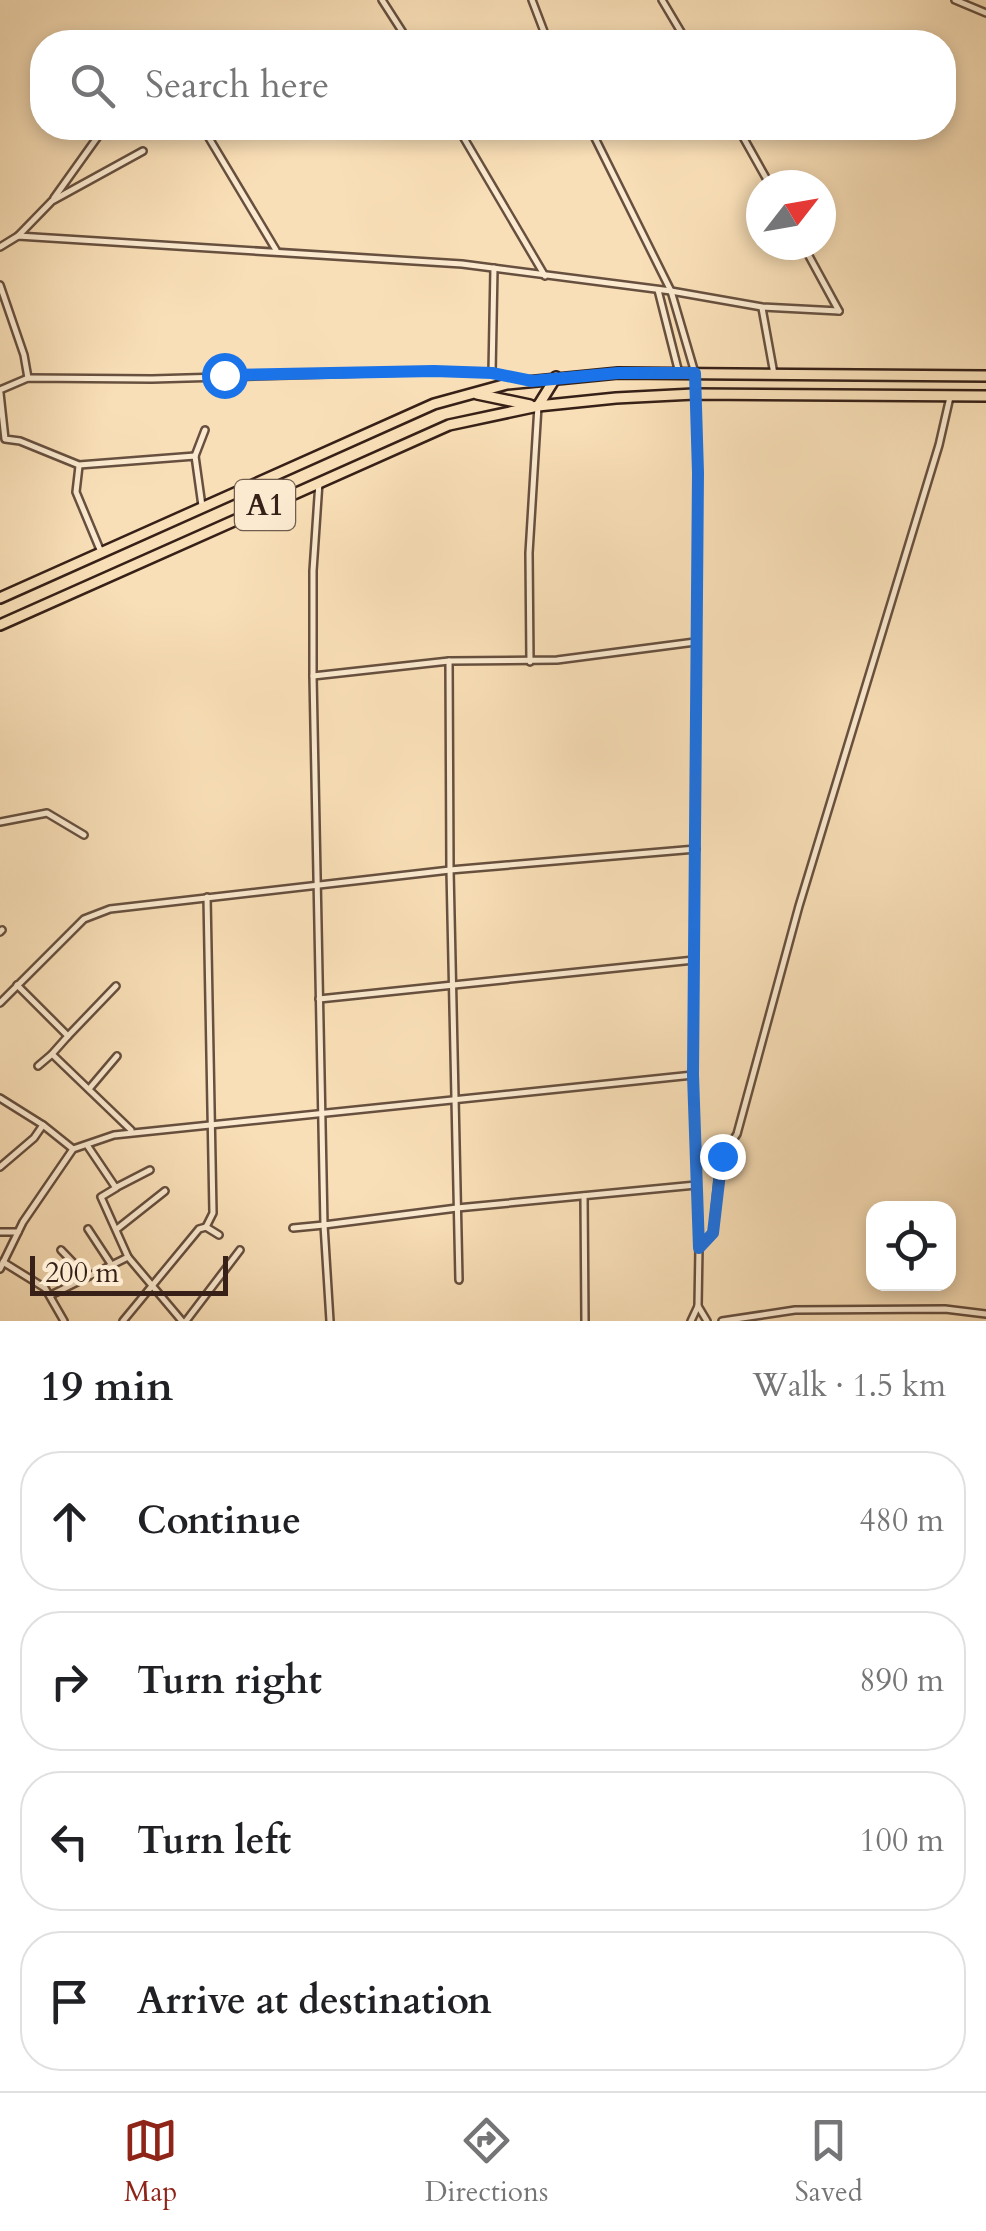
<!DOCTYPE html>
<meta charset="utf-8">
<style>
:root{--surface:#fff;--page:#f2f2f2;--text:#202124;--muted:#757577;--line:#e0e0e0;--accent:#8f2418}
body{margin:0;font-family:Cardo,serif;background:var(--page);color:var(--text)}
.controls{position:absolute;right:30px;bottom:30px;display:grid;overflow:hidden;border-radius:20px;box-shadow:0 5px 15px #0003}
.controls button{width:90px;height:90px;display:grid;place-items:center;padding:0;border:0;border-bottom:2px solid var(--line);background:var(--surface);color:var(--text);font:50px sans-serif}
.compass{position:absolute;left:746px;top:170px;width:90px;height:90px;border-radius:50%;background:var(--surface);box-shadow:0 5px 15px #0003;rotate:59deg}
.scale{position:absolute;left:30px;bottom:25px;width:198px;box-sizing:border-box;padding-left:10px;border:5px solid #362017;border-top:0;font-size:28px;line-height:35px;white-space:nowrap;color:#362017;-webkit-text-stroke:8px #fbead0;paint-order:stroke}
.stop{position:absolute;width:30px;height:30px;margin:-22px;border:8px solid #1a73e8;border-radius:50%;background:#fff}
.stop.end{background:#1a73e8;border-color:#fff;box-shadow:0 2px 10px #0008}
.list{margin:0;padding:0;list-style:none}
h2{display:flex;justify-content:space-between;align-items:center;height:130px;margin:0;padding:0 40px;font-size:42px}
h2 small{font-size:32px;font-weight:400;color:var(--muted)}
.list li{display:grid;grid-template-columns:65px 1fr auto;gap:30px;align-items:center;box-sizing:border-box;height:140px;margin:0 20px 20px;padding:0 20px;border:2px solid var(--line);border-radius:40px}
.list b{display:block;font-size:38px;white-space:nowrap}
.list em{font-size:32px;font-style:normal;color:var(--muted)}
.icon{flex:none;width:55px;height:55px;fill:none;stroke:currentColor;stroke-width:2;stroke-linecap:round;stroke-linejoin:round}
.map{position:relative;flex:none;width:986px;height:1321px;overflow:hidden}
.search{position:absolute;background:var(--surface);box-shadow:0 5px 15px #0003;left:30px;right:30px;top:30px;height:110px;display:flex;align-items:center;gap:25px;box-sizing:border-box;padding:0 35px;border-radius:40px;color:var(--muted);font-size:38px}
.sheet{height:770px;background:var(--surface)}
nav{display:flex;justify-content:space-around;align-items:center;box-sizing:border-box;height:140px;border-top:2px solid var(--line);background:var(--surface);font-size:28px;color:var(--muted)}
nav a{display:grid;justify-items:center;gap:5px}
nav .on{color:var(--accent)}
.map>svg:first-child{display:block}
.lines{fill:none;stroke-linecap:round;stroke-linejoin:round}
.street-casing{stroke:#67503f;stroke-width:10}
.primary-casing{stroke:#362017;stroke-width:14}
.street{stroke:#fbead0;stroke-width:5}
.primary{stroke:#f9dfb7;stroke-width:9}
.route{stroke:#1a73e8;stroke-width:12}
.labels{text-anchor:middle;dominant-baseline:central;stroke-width:9;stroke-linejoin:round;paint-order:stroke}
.shield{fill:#fbead0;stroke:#715d4e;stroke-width:2.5}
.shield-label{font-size:30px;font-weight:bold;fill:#362017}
</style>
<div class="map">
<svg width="986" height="1321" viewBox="0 0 986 1321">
<rect width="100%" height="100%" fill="#f9dfb7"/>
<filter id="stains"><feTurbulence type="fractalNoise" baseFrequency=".002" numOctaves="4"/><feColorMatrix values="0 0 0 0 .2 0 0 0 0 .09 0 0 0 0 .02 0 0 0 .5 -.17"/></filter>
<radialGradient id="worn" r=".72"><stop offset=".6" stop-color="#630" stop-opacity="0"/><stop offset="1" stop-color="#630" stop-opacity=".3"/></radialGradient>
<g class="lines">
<defs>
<g id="street">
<path d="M382 0 409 42"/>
<path d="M532 0 548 42"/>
<path d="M662 0 687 42"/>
<path d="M955 0 986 13"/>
<path d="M203 128 276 250"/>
<path d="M458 128 545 276"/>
<path d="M590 128 671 291 695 373 698 473 693 1075 699 1248 698 1306 691 1321"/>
<path d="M738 128 770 185"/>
<path d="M54 198 104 128"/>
<path d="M18 236 52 201 143 151"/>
<path d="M803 245 839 311"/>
<path d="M0 247 18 236 462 264 671 291 762 307 839 311"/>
<path d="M0 285 24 355 28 378"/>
<path d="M658 290 679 373"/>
<path d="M762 308 774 374"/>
<path d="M492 373 494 268"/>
<path d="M0 390 28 378 152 379 434 371 492 373 523 379"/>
<path d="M0 393 5 439 20 441 79 465 195 456 202 506"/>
<path d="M195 456 205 430"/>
<path d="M79 466 76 492 101 552"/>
<path d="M319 482 313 571V676L324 1225 457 1208 696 1185"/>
<path d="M449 661 450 870 459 1280"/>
<path d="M530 662 529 553 538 406"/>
<path d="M313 676 449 661 557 660 695 642"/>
<path d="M0 822 47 813 84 835"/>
<path d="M0 932 2 930"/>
<path d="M17 985 68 1036 52 1054 131 1130"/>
<path d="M319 999 694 960"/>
<path d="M0 1003 84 919 110 909 450 870 696 849"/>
<path d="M68 1036 116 986"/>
<path d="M38 1066 51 1055"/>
<path d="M89 1089 117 1056"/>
<path d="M0 1098 43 1125 73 1149"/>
<path d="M87 1145 116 1188 101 1197 128 1257"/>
<path d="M0 1167 34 1138 43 1125"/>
<path d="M117 1187 150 1170"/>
<path d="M584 1196 585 1321"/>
<path d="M206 1227 213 1213 207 897"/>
<path d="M293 1228 324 1225 330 1321"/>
<path d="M88 1229 111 1264"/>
<path d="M117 1229 165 1191"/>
<path d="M0 1232H18"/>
<path d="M700 1247 713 1233 720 1160 737 1134 799 906 939 445 950 397"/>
<path d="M61 1250 87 1277"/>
<path d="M3 1262 45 1288 64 1321"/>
<path d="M0 1269 23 1222 73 1149 114 1135 693 1075"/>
<path d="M51 1295 128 1257 182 1321"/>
<path d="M698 1306 707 1321"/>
<path d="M123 1321 199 1229 206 1227 219 1235"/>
<path d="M186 1321 240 1250"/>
<path d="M722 1321 795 1310 945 1309 986 1314"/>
</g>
<g id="primary">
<path d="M477 394 530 405"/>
<path d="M538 406 556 377"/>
<path d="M0 598 434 404 507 384 618 373 986 376"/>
<path d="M0 625 449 425 538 406 616 398 694 394 986 396"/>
</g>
</defs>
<!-- street casing -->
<use href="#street" class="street-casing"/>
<!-- primary casing -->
<use href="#primary" class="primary-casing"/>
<!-- street -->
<use href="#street" class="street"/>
<!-- primary -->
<use href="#primary" class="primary"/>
</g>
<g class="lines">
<!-- route -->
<path class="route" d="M224 375 434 371 492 373 532 381 618 373H695L698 473 693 1075 699 1248 713 1233 722 1156"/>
</g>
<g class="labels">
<!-- shield labels -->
<rect class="shield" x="235" y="480" width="60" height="50" rx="8"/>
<g class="shield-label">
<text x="265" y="505">A1</text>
</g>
</g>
<rect width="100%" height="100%" filter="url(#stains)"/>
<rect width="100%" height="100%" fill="url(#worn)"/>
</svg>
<div class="controls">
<button><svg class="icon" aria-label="locate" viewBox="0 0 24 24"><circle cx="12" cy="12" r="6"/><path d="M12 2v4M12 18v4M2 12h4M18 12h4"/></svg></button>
</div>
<svg class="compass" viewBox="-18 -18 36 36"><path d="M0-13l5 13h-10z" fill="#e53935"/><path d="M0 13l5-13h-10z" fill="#757577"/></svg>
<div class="scale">200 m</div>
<div class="stop" style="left:224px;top:375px"></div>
<div class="stop end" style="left:722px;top:1156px"></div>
<div class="search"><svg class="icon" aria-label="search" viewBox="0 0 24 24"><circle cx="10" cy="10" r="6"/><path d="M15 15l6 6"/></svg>Search here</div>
</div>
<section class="sheet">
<h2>19 min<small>Walk · 1.5 km</small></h2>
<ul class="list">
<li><svg class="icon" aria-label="ahead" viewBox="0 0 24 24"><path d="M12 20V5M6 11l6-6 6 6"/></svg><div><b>Continue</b></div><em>480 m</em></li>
<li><svg class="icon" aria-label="right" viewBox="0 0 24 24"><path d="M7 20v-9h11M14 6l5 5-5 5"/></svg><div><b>Turn right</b></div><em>890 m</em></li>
<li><svg class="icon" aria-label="left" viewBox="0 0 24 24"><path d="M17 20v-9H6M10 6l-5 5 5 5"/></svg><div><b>Turn left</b></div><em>100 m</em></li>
<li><svg class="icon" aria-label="arrive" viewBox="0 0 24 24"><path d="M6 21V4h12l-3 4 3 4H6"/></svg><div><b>Arrive at destination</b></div></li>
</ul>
</section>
<nav>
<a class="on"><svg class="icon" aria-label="map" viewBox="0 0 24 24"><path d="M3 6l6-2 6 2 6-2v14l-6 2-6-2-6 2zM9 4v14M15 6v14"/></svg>Map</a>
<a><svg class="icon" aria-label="directions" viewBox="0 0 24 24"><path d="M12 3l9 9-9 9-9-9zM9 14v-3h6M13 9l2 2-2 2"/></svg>Directions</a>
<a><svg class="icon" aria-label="saved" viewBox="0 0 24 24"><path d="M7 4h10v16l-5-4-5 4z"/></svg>Saved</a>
</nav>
